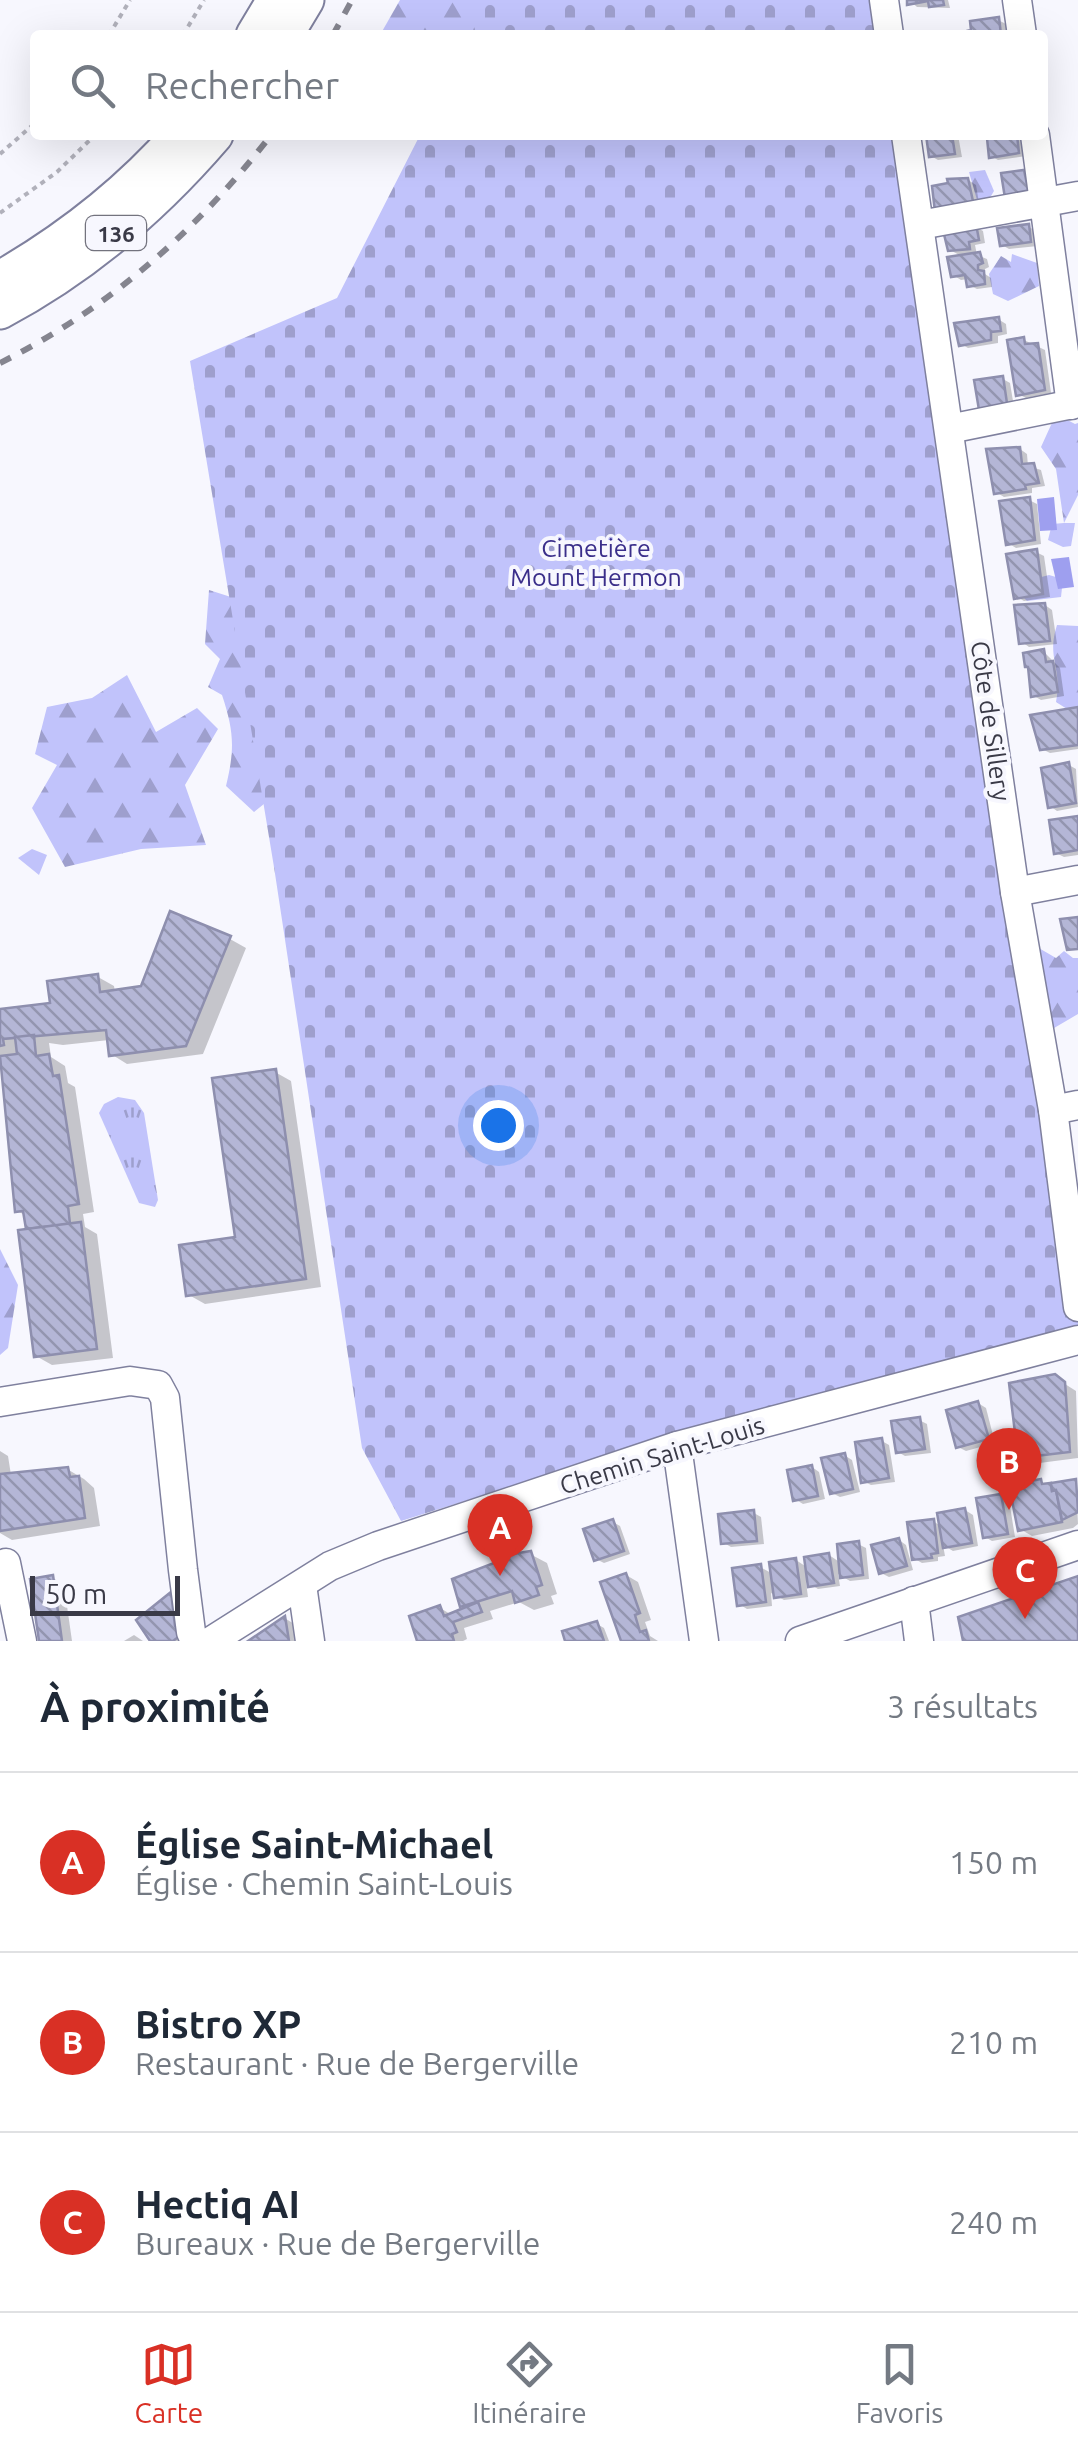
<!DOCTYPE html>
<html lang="fr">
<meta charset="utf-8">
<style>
:root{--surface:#fff;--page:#f6f6f7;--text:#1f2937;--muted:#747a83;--line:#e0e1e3;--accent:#d93025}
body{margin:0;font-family:Ubuntu,sans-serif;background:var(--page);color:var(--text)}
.scale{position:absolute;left:30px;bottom:25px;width:150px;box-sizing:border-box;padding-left:10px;border:5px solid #3a3a47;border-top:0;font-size:28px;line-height:35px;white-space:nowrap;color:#3a3a47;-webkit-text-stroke:8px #f7f7fe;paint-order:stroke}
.you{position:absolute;left:498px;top:1125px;width:35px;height:35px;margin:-25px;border:8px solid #fff;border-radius:50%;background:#1a73e8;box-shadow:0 0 0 15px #1a73e833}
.badge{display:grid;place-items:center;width:65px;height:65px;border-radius:50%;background:var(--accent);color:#fff;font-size:32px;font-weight:700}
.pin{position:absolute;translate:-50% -82px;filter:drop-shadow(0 2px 5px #0008)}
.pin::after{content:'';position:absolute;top:52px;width:35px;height:30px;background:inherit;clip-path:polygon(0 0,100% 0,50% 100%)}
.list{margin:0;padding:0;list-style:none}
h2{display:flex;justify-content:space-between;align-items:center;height:130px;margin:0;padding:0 40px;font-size:42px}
h2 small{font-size:32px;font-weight:400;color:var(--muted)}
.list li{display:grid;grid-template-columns:65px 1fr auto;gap:30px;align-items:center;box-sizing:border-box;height:180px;padding:0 40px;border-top:2px solid var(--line)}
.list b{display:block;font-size:38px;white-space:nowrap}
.list p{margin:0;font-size:32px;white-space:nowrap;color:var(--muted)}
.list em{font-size:32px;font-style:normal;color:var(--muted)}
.icon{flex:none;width:55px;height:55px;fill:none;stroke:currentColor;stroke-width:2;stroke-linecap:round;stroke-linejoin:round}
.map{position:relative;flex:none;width:1078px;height:1641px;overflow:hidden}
.search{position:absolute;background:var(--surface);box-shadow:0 10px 40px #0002;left:30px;right:30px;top:30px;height:110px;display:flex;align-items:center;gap:25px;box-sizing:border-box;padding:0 35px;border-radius:10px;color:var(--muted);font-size:38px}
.sheet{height:670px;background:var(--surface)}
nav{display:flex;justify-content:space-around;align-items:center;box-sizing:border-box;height:140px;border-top:2px solid var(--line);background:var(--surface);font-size:28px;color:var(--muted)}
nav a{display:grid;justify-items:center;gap:5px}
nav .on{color:var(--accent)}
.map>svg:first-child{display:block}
.grass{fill:url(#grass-tufts)}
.forest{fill:url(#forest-firs)}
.cemetery{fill:url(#cemetery-stones)}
.water{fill:#9e9fef}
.shadow{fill:#0003}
.building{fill:url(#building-back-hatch);stroke:#8e8fae;stroke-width:2.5}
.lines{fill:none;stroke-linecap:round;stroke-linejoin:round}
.minor-casing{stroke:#7f809e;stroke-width:31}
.major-casing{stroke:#7f809e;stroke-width:39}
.path{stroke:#b1b1bb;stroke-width:4;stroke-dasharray:5 5;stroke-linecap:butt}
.minor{stroke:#fff;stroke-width:28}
.major{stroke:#fff;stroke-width:35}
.rail{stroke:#85858f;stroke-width:6;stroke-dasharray:12 12;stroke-linecap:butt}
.labels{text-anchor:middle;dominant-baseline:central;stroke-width:8;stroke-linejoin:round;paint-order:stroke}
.shield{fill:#f7f7fe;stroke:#73737e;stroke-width:2.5}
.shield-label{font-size:22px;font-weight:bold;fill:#3a3a47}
.park-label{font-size:25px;fill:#3a2e8a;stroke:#f7f7fe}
.street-label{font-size:25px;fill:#3a3a47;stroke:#f7f7fe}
</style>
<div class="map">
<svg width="1078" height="1641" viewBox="0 0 1078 1641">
<defs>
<pattern id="grass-tufts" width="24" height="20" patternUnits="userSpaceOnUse" patternTransform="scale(2.5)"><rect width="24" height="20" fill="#c1c3fb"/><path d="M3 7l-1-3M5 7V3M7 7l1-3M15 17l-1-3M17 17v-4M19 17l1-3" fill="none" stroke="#9e9fcd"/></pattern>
<pattern id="forest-firs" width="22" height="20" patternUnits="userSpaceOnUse" patternTransform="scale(2.5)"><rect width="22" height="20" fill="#c1c3fb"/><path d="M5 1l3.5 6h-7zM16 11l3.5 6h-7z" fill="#9e9fcd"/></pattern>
<pattern id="cemetery-stones" width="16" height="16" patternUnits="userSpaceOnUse" patternTransform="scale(2.5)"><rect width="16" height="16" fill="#c1c3fb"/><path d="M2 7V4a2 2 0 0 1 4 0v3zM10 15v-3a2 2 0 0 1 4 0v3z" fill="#9e9fcd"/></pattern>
<pattern id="building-back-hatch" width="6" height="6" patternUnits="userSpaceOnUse" patternTransform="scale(2.5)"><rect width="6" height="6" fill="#b4b6d6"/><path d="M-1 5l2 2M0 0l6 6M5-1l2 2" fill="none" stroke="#9395af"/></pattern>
</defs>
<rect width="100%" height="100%" fill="#f7f7fe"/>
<!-- grass -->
<path class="grass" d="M118 1097 135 1100 144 1113 158 1200 155 1207 139 1203 99 1113 104 1104Z"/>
<!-- forest -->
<g class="forest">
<path d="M400 0H697L854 35H380Z"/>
<path d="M985 170 994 191 988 201 977 200 969 172Z"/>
<path d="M1012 254 1037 263 1039 286 1008 301 993 294 989 274 1001 256 1011 262Z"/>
<path d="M1056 414 1075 424 1078 423V495L1064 523 1056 469 1041 447Z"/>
<path d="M1064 523H1075L1071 546 1063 547 1048 540 1052 524Z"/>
<path d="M1049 575 1063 579 1061 597 1027 601 1019 593 1030 580Z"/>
<path d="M209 590 259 606 280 791 254 812 226 786C235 749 234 731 222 695L208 687 220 659 205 644Z"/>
<path d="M1057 625 1078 626V716L1056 702C1063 669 1046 658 1057 625Z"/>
<path d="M127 675 156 732 197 708 218 729 185 785 206 845 141 849 65 867 32 808 57 765 35 754 47 707 92 698Z"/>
<path d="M32 849 47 855 39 875 18 858Z"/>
<path d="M1008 930 1056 958 1064 951 1073 958H1078V1014L1049 1031Z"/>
<path d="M0 1249 18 1285 8 1348 0 1355Z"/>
</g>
<!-- cemetery -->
<g class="cemetery">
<path d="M514 0H886L891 35H471L484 4Z"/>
<path d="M420 135H905L1078 1307V1339L674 1435 401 1521 362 1448 274 867 190 361 337 298Z"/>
</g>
<!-- water -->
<g class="water">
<path d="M1054 497 1057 530 1040 531 1037 499Z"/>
<path d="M1069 557 1074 587 1058 589 1051 559Z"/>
</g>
<!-- shadow -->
<g class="shadow">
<path d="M909 0H948L950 8 917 7Z"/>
<path d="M998 20 1006 24 1007 35H966Z"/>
<path d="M928 135H958L962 157 938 160 931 156Z"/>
<path d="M995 135H1014L1023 140 1026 156 998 160 991 156 1001 138Z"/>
<path d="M968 180 976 185 980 209 945 214Z"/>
<path d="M976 227 983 231 985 243 975 245 977 255 987 259 989 267 985 269V274L991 278 992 287 977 289 969 285 968 279 961 280 953 275 963 257 950 250Z"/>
<path d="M1029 227 1036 231 1038 246 1009 249 1002 245Z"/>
<path d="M998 319 1006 324 1007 334 998 336V343L968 348 961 344Z"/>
<path d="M1024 340 1045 350 1051 393 1026 398 1018 394Z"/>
<path d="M1003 379 1010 383 1015 413 990 419Z"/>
<path d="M1020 449 1027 454 1028 466 1041 470 1045 486 1032 488V493L1004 497 996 492Z"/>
<path d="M1029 500 1037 504 1041 544 1016 548 1008 543Z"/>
<path d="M1036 552 1044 556 1050 597 1024 601 1017 597Z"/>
<path d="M1045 605 1052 610 1057 644 1029 647 1022 642Z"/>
<path d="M1044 652 1060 668 1064 696 1041 700 1034 696Z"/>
<path d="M1078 710V749L1050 753 1042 749Z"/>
<path d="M1069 765 1076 769 1078 807 1057 811 1050 806Z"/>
<path d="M1078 818V855L1064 857 1056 853Z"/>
<path d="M230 939 246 948 203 1054 127 1064 111 1054 109 1040 63 1045 49 1043 51 1057 65 1066 68 1083 75 1087 94 1212 83 1214 85 1227 97 1234 113 1358 52 1365 36 1356 28 1231 27 1216 17 1211 0 1057V1012L53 1005 98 977 114 986 115 992 143 989Z"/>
<path d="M275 1072 291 1081 321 1287 205 1304 189 1295 238 1239Z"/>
<path d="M1054 1377 1076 1391 1078 1458 1032 1464 1020 1457Z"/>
<path d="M978 1403 986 1408 995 1443 966 1451 958 1447Z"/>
<path d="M919 1420 927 1424 931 1453 905 1456 898 1452Z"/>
<path d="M882 1441 889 1445 895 1482 871 1485 863 1481Z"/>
<path d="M0 1451 8 1456 11 1475 67 1469 84 1479 94 1488 100 1526 12 1540 0 1533Z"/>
<path d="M844 1455 852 1460 860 1492 840 1497 832 1493Z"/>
<path d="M812 1467 819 1472 825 1499 803 1504 795 1499Z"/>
<path d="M1076 1481 1078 1524 1073 1528 1032 1536 1020 1529 1041 1482 1048 1486Z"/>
<path d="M1001 1496 1009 1500 1015 1537 992 1541 985 1537Z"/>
<path d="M965 1510 973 1515 978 1546 953 1551 943 1545 945 1556 938 1557V1561L922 1563 915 1559 933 1521 942 1527Z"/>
<path d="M754 1513 761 1517 764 1544 731 1547 724 1543Z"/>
<path d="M613 1522 620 1526 630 1554 604 1563 596 1559Z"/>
<path d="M899 1540 906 1545 913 1570 889 1577 881 1573Z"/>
<path d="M858 1544 866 1548 869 1579 850 1581 838 1574 840 1586 818 1589 806 1582 808 1597 784 1600 771 1593 772 1606 747 1609 739 1604 760 1567 773 1574 796 1560 808 1568 829 1555 841 1563Z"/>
<path d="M530 1554 547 1563 557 1594 551 1596 554 1604 534 1610 519 1602 490 1611 493 1619 464 1628 467 1639 463 1641H420L440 1608 452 1615 468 1608 462 1605Z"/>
<path d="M626 1575 638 1582 651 1620 645 1622 650 1636 658 1641H623Z"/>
<path d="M53 1578 64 1585 72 1641H41Z"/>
<path d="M172 1595 178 1599 186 1641H153L139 1621Z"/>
<path d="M286 1619 301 1628 303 1641H253Z"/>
<path d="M597 1624 604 1628 609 1641H568Z"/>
<path d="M134 1635 143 1641H124Z"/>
</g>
<!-- building -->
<g class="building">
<path d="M907 0H943L944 5 929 7 928 1 907 5Z"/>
<path d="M999 17 1001 35H964L963 32 971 30 970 21Z"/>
<path d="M926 135H952L955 154 929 157Z"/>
<path d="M1017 135 1019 153 989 158 987 138Z"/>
<path d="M1024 170 1029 194 1005 198 1001 173Z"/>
<path d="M968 178 974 206 935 212 932 186 948 183 947 179Z"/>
<path d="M976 224 979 240 969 242 970 249 948 251 943 230Z"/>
<path d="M1029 224 1031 242 1000 246 997 228Z"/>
<path d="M980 252 983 263 978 265V270L984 271 985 284 967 287 965 275 951 277 947 257Z"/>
<path d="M999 317 1001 331 991 332V340L959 346 954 323Z"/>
<path d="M1024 337 1025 344 1038 343 1045 390 1016 396 1007 340Z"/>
<path d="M1003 376 1008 410 980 416 974 380Z"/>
<path d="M1020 447 1022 464 1034 463 1039 483 1025 485 1026 489 994 494 986 449Z"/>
<path d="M1030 497 1035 540 1006 545 999 501Z"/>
<path d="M1037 549 1043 594 1014 599 1006 554Z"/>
<path d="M1045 603 1050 641 1019 644 1014 605Z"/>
<path d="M1044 649 1046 662 1053 661 1058 692 1031 697 1028 667H1025L1023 653Z"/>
<path d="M1078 707V745L1040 750 1030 715Z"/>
<path d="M1069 762 1076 803 1048 808 1041 768Z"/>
<path d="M1078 816V850L1054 854 1049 820Z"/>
<path d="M170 911 231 936 186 1046 109 1056 106 1030 3 1039 4 1045 0 1046V1009L50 1003 47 981 98 974 100 992 141 986Z"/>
<path d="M1078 917V949L1067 950 1060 919Z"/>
<path d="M34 1035 36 1056 49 1054 53 1076 59 1075 79 1204 68 1206 70 1224 26 1229 23 1211 15 1212 0 1056 17 1054 15 1037Z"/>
<path d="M276 1069 306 1279 186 1296 179 1245 235 1237 212 1078Z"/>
<path d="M81 1222 97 1349 34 1357 18 1230Z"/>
<path d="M1055 1374 1065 1382 1070 1452 1018 1458 1009 1383Z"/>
<path d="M978 1401 989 1439 956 1448 946 1410Z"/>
<path d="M920 1417 925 1449 896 1453 891 1421Z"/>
<path d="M882 1438 889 1478 861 1483 855 1442Z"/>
<path d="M845 1453 853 1489 830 1494 821 1458Z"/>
<path d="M812 1465 818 1496 793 1501 787 1470Z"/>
<path d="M68 1467 70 1477 79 1476 85 1518 0 1531V1474Z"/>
<path d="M1041 1479 1042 1484 1051 1483 1052 1491 1056 1490 1062 1522 1018 1531 1009 1485Z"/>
<path d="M1076 1479 1078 1512 1062 1520 1056 1490 1052 1491 1051 1483Z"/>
<path d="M1001 1494 1008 1534 983 1538 976 1498Z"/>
<path d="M965 1508 972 1543 943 1548 937 1513Z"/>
<path d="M754 1510 757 1541 721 1544 718 1514Z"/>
<path d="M613 1519 624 1551 594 1561 583 1529Z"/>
<path d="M934 1519 938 1553 931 1554 932 1558 912 1560 907 1522Z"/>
<path d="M899 1538 907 1566 879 1574 871 1545Z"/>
<path d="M859 1541 863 1575 840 1578 837 1544Z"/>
<path d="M531 1551 542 1585 536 1587 539 1595 515 1603 512 1591 460 1607 452 1579 502 1560 501 1556Z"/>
<path d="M829 1553 834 1583 808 1587 804 1557Z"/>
<path d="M796 1558 801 1594 774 1598 769 1562Z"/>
<path d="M761 1564 766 1602 737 1606 732 1568Z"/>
<path d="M626 1573 640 1613 635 1615 640 1632 646 1630 649 1641H621L600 1582Z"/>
<path d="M53 1575 62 1641H39L30 1579Z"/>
<path d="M1078 1576V1641H963L958 1617Z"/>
<path d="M171 1592 175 1626 181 1635 173 1641H150L136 1620Z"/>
<path d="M478 1602 482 1612 453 1622 457 1632 452 1634 454 1641H417L409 1616 440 1605 444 1616Z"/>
<path d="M285 1616 289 1641H248Z"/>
<path d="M597 1621 604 1641H565L562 1631Z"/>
</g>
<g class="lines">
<defs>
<g id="minor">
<path d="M884 0 889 35"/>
<path d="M1017 0 1022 35"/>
<path d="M906 135 1015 892 1053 1110 1078 1307"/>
<path d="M1035 135 1071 405"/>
<path d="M920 225 1078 196"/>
<path d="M949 429 1078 403"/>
<path d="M1015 892 1078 880"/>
<path d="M1053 1110 1078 1105"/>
<path d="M0 1402 130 1381 158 1385 165 1398 183 1570 191 1632 195 1641"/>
<path d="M677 1446 704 1641"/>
<path d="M6 1563 22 1641"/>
<path d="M302 1585 310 1641"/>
<path d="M914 1601 919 1641"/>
<path d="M211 1641 330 1566 378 1546 677 1446 1078 1340"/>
<path d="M800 1641 1078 1545"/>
</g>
<g id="major">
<path d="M254 35 275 0"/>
<path d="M285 35 306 0"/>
<path d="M0 279C68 240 127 194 179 135"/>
<path d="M0 311C83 267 154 206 215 135"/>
</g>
</defs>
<!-- minor casing -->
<use href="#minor" class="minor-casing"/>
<!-- major casing -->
<use href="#major" class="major-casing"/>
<!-- path -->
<g class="path">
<path d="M109 35 130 0"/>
<path d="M183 35 204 0"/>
<path d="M0 154 35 123"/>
<path d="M0 213 57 172 95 135"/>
</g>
<!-- minor -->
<use href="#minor" class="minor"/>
<!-- major -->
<use href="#major" class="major"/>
<!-- rail -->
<g class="rail">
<path d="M333 35 352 0"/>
<path d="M0 363C108 309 198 230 271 135"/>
</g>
</g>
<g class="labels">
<!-- shield labels -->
<rect class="shield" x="86" y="216" width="60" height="34" rx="8"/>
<g class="shield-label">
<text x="116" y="233">136</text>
</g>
<!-- park labels -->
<g class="park-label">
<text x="596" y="548">Cimetière<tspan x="596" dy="29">Mount Hermon</tspan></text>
</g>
<!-- street labels -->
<g class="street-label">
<text transform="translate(991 721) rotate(82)">Côte de Sillery</text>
<text transform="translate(662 1455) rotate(-17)">Chemin Saint-Louis</text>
</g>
</g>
</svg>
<div class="scale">50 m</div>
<div class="you"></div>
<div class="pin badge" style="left:500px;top:1576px">A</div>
<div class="pin badge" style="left:1009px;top:1510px">B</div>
<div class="pin badge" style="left:1025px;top:1619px">C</div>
<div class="search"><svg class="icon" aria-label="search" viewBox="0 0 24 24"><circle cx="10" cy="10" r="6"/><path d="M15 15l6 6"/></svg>Rechercher</div>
</div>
<section class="sheet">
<h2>À proximité<small>3 résultats</small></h2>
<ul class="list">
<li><span class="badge">A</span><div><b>Église Saint-Michael</b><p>Église · Chemin Saint-Louis</p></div><em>150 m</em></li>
<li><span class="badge">B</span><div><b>Bistro XP</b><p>Restaurant · Rue de Bergerville</p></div><em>210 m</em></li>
<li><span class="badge">C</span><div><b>Hectiq AI</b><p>Bureaux · Rue de Bergerville</p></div><em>240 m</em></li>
</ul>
</section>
<nav>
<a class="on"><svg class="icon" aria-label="map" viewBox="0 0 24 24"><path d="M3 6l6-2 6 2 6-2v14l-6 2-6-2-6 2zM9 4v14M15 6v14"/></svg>Carte</a>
<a><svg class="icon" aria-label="directions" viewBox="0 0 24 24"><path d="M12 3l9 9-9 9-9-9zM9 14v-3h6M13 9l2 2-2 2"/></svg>Itinéraire</a>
<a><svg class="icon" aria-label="saved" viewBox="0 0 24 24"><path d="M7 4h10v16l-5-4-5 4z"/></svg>Favoris</a>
</nav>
